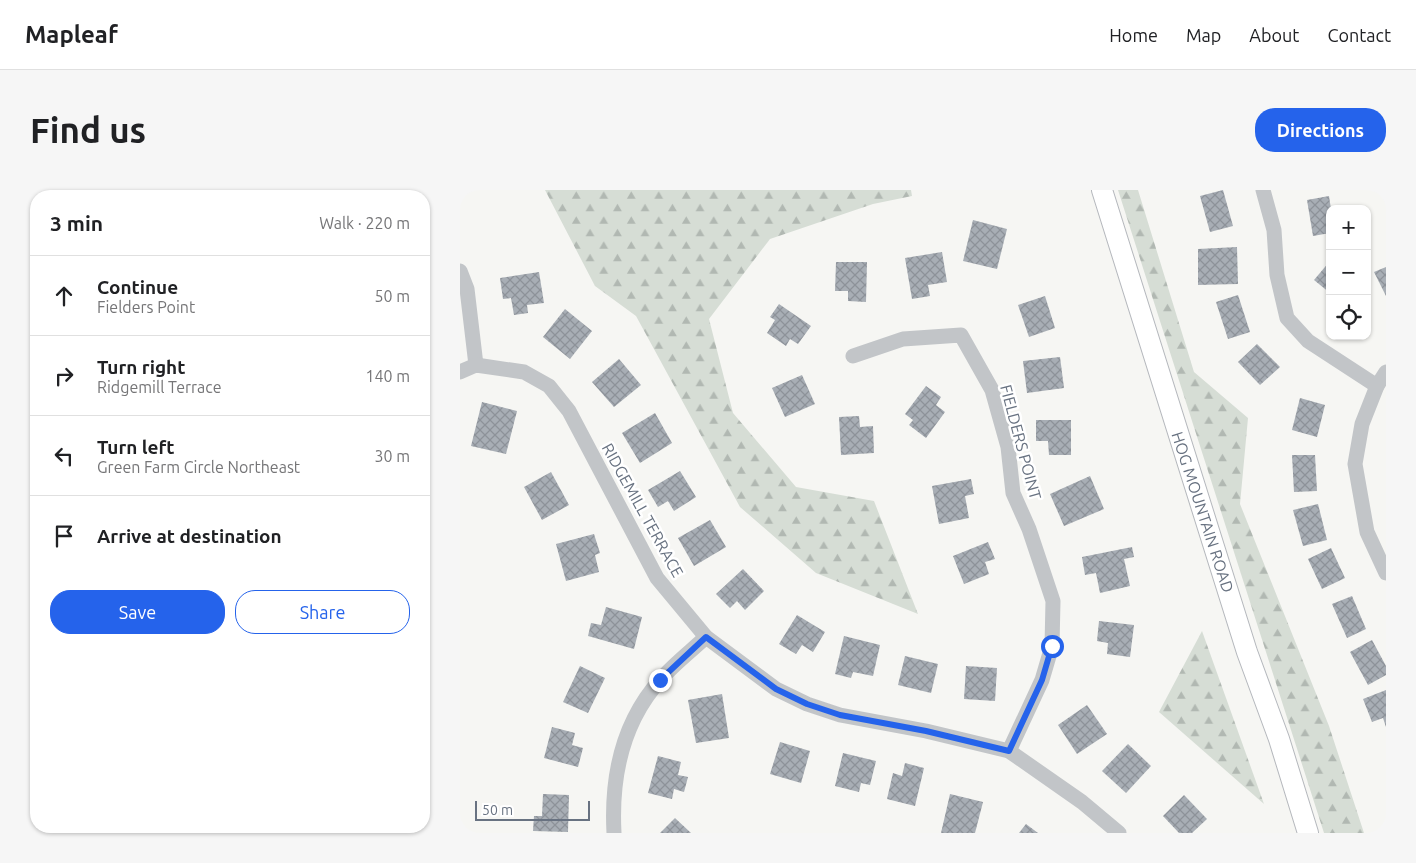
<!DOCTYPE html>
<meta charset="utf-8">
<style>
:root{--surface:#fff;--page:#f6f6f6;--text:#202124;--muted:#757577;--line:#e0e0e0;--accent:#2563eb}
body{margin:0;font-family:Ubuntu,sans-serif;background:var(--page);color:var(--text)}
.controls{position:absolute;right:15px;top:15px;display:grid;overflow:hidden;border-radius:10px;box-shadow:0 1px 4px #0004}
.controls button{width:45px;height:45px;display:grid;place-items:center;padding:0;border:0;border-bottom:1px solid var(--line);background:var(--surface);color:var(--text);font:25px sans-serif}
.scale{position:absolute;left:15px;bottom:12px;width:115px;box-sizing:border-box;padding-left:5px;border:2px solid #687281;border-top:0;font-size:14px;line-height:18px;white-space:nowrap;color:#687281;-webkit-text-stroke:4px #fff;paint-order:stroke}
.stop{position:absolute;width:15px;height:15px;margin:-11px;border:4px solid #2563eb;border-radius:50%;background:#fff}
.stop.end{background:#2563eb;border-color:#fff;box-shadow:0 1px 5px #0008}
.list{margin:0;padding:0;list-style:none}
h2{display:flex;justify-content:space-between;align-items:center;height:65px;margin:0;padding:0 20px;font-size:21px}
h2 small{font-size:16px;font-weight:400;color:var(--muted)}
.list li{display:grid;grid-template-columns:32px 1fr auto;gap:15px;align-items:center;box-sizing:border-box;height:80px;padding:0 20px;border-top:1px solid var(--line)}
.list b{display:block;font-size:19px;white-space:nowrap}
.list p{margin:0;font-size:16px;white-space:nowrap;color:var(--muted)}
.list em{font-size:16px;font-style:normal;color:var(--muted)}
.actions{display:flex;gap:10px;padding:15px 20px}
.actions a{flex:1;padding:11px 0;border:1px solid var(--accent);border-radius:20px;text-align:center;font-size:18px;color:var(--accent)}
.actions .main{background:var(--accent);color:#fff}
.icon{flex:none;width:28px;height:28px;fill:none;stroke:currentColor;stroke-width:2;stroke-linecap:round;stroke-linejoin:round}
.map{position:relative;flex:none;width:926px;height:643px;overflow:hidden;border-radius:20px}
header{display:flex;align-items:center;gap:30px;box-sizing:border-box;height:70px;padding:0 25px;background:var(--surface);border-bottom:1px solid var(--line)}
header strong{font-size:24px}
nav{display:flex;gap:28px;margin-inline-start:auto;font-size:18px}
.intro{display:flex;align-items:center;justify-content:space-between;box-sizing:border-box;height:120px;padding:0 30px}
h1{margin:0;font-size:35px}
.button{padding:12px 22px;border-radius:20px;background:var(--accent);color:#fff;font-size:18px;font-weight:700}
main{display:flex;gap:30px;padding:0 30px}
aside{flex:1;background:var(--surface);border-radius:20px;box-shadow:0 1px 4px #0004}
.map>svg:first-child{display:block}
.forest{fill:url(#forest-firs)}
.building{fill:url(#building-cross-hatch)}
.lines{fill:none;stroke-linecap:round;stroke-linejoin:round}
.secondary-casing{stroke:#b5b8bd;stroke-width:22}
.street{stroke:#c2c5c8;stroke-width:15}
.secondary{stroke:#fff;stroke-width:20}
.route{stroke:#2563eb;stroke-width:6}
.labels{text-anchor:middle;dominant-baseline:central;stroke-width:5;stroke-linejoin:round;paint-order:stroke}
.street-label{font-size:16px;fill:#687281;stroke:#fff}
</style>
<header>
<strong>Mapleaf</strong>
<nav><a>Home</a><a>Map</a><a>About</a><a>Contact</a></nav>
</header>
<div class="intro"><h1>Find us</h1><a class="button">Directions</a></div>
<main>
<aside>
<h2>3 min<small>Walk · 220 m</small></h2>
<ul class="list">
<li><svg class="icon" aria-label="ahead" viewBox="0 0 24 24"><path d="M12 20V5M6 11l6-6 6 6"/></svg><div><b>Continue</b><p>Fielders Point</p></div><em>50 m</em></li>
<li><svg class="icon" aria-label="right" viewBox="0 0 24 24"><path d="M7 20v-9h11M14 6l5 5-5 5"/></svg><div><b>Turn right</b><p>Ridgemill Terrace</p></div><em>140 m</em></li>
<li><svg class="icon" aria-label="left" viewBox="0 0 24 24"><path d="M17 20v-9H6M10 6l-5 5 5 5"/></svg><div><b>Turn left</b><p>Green Farm Circle Northeast</p></div><em>30 m</em></li>
<li><svg class="icon" aria-label="arrive" viewBox="0 0 24 24"><path d="M6 21V4h12l-3 4 3 4H6"/></svg><div><b>Arrive at destination</b></div></li>
</ul>
<div class="actions"><a class="main">Save</a><a>Share</a></div>
</aside>
<div class="map">
<svg width="926" height="643" viewBox="0 0 926 643">
<defs>
<pattern id="forest-firs" width="22" height="20" patternUnits="userSpaceOnUse" patternTransform="scale(1.25)"><rect width="22" height="20" fill="#d6ddd5"/><path d="M5 1l3.5 6h-7zM16 11l3.5 6h-7z" fill="#b1b8b2"/></pattern>
<pattern id="building-cross-hatch" width="8" height="8" patternUnits="userSpaceOnUse" patternTransform="scale(1.25)"><rect width="8" height="8" fill="#a8aeb5"/><path d="M0 0l8 8M0 8l8-8" fill="none" stroke="#8d9299"/></pattern>
</defs>
<rect width="100%" height="100%" fill="#f6f6f3"/>
<!-- forest -->
<g class="forest">
<path d="M85 0H451L452 6 413 14 310 49 249 129 273 223 336 297 414 311 458 424 356 383 280 317 176 126 135 96Z"/>
<path d="M658 0H678L734 182 788 228 780 314 869 536 904 643H864Z"/>
<path d="M742 441 804 614 699 522Z"/>
</g>
<!-- building -->
<g class="building">
<path d="M763 0 773 36 750 42 740 6Z"/>
<path d="M869 6 871 19 870 43 853 46 847 10Z"/>
<path d="M513 30 547 39 537 79 503 71Z"/>
<path d="M777 57 778 94 738 95V59Z"/>
<path d="M482 62 487 92 468 95 470 106 452 109 445 68Z"/>
<path d="M870 71V103L854 90Z"/>
<path d="M376 72H407L406 112 388 111V101H375Z"/>
<path d="M926 77V106L914 82Z"/>
<path d="M79 82 84 113 67 115 68 123 54 125 51 108 43 109 40 88Z"/>
<path d="M778 105 790 142 768 149 756 112Z"/>
<path d="M585 106 595 138 569 147 558 115Z"/>
<path d="M319 114 351 136 338 154 330 149 326 156 307 143 315 130 310 127Z"/>
<path d="M105 119 132 141 110 169 83 147Z"/>
<path d="M797 154 820 177 800 195 778 172Z"/>
<path d="M600 167 604 198 567 203 563 171Z"/>
<path d="M159 169 181 195 154 217 132 192Z"/>
<path d="M342 185 355 214 325 227 312 198Z"/>
<path d="M466 196 481 207 476 215 485 222 466 248 449 235 453 230 445 224Z"/>
<path d="M840 208 865 215 857 247 832 240Z"/>
<path d="M22 212 57 221 46 264 11 256Z"/>
<path d="M195 223 212 253 180 273 162 243Z"/>
<path d="M399 226 400 237 413 236 414 263 381 265 379 227Z"/>
<path d="M576 230H611V265H589L588 251H576Z"/>
<path d="M832 265H855L857 301 834 302Z"/>
<path d="M220 281 236 307 214 321 208 311 198 317 188 300Z"/>
<path d="M91 282 109 315 82 330 64 297Z"/>
<path d="M630 286 644 319 604 336 590 304Z"/>
<path d="M511 289 514 304 505 306 509 328 479 334 472 296Z"/>
<path d="M858 314 867 350 843 356 833 320Z"/>
<path d="M250 330 266 357 234 376 218 348Z"/>
<path d="M134 344 140 363 135 365 139 382 106 391 96 354Z"/>
<path d="M528 352 535 369 525 372 529 384 504 394 493 366Z"/>
<path d="M672 357 674 367 664 369 670 396 640 403 636 383 625 385 622 367Z"/>
<path d="M871 358 885 388 862 399 848 369Z"/>
<path d="M283 379 304 401 285 420 277 411 270 418 256 404Z"/>
<path d="M892 406 906 439 887 448 872 414Z"/>
<path d="M146 417 182 427 174 459 128 446 131 433 141 435Z"/>
<path d="M337 425 365 442 353 462 342 455 336 464 319 454Z"/>
<path d="M639 431 674 435 670 467 647 464 648 453 637 451Z"/>
<path d="M384 446 420 455 413 486 393 482 391 488 375 484Z"/>
<path d="M912 450 926 476V485L908 495 890 462Z"/>
<path d="M445 466 478 474 471 503 438 495Z"/>
<path d="M120 476 145 488 128 523 103 512Z"/>
<path d="M506 476 537 478 535 511 504 509Z"/>
<path d="M926 500V537L923 528 912 532 903 509Z"/>
<path d="M262 504 269 548 236 553 228 510Z"/>
<path d="M627 515 647 544 617 564 598 535Z"/>
<path d="M92 537 115 543 112 555 123 558 118 577 84 568Z"/>
<path d="M320 552 350 561 341 593 310 584Z"/>
<path d="M668 554 691 576 666 603 642 581Z"/>
<path d="M383 563 416 571 410 595 401 593 399 602 375 596Z"/>
<path d="M198 566 221 572 218 585 228 587 224 602 214 599 212 609 188 603Z"/>
<path d="M445 573 464 578 455 616 427 609 433 583 442 586Z"/>
<path d="M83 604 109 605 108 642 73 641 74 626H82Z"/>
<path d="M490 604 523 612 515 643H481Z"/>
<path d="M724 605 747 629 732 643H719L703 626Z"/>
<path d="M215 628 231 643H200Z"/>
<path d="M566 634 578 643H559Z"/>
</g>
<g class="lines">
<defs>
<path id="secondary" d="M642 0 787 462 819 549 848 643"/>
</defs>
<!-- secondary casing -->
<use href="#secondary" class="secondary-casing"/>
<!-- street -->
<g class="street">
<path d="M803 0 814 40 817 85 827 128 848 151 917 196"/>
<path d="M0 81 7 99 16 175"/>
<path d="M393 166 443 149 501 145 532 200 548 257 553 303 569 339 593 411 592 456 582 490 549 561"/>
<path d="M0 182 16 175 64 182 89 196 109 221 197 388 246 447 316 499 347 514 380 525 466 541 549 561 622 612 659 643"/>
<path d="M926 182 917 196 902 234 895 274 907 342 926 383"/>
<path d="M154 643C151 587 162 532 201 489 214 474 231 461 246 447"/>
</g>
<!-- secondary -->
<use href="#secondary" class="secondary"/>
</g>
<g class="lines">
<!-- route -->
<path class="route" d="M200 490 246 447 316 499 347 514 380 525 466 541 549 561 582 490 592 456"/>
</g>
<g class="labels">
<!-- street labels -->
<g class="street-label">
<text transform="translate(561 252) rotate(75)">FIELDERS POINT</text>
<text transform="translate(183 320) rotate(61)">RIDGEMILL TERRACE</text>
<text transform="translate(743 322) rotate(72)">HOG MOUNTAIN ROAD</text>
</g>
</g>
</svg>
<div class="controls">
<button>+</button>
<button>−</button>
<button><svg class="icon" aria-label="locate" viewBox="0 0 24 24"><circle cx="12" cy="12" r="6"/><path d="M12 2v4M12 18v4M2 12h4M18 12h4"/></svg></button>
</div>
<div class="scale">50 m</div>
<div class="stop" style="left:592px;top:456px"></div>
<div class="stop end" style="left:200px;top:490px"></div>
</div>
</main>
